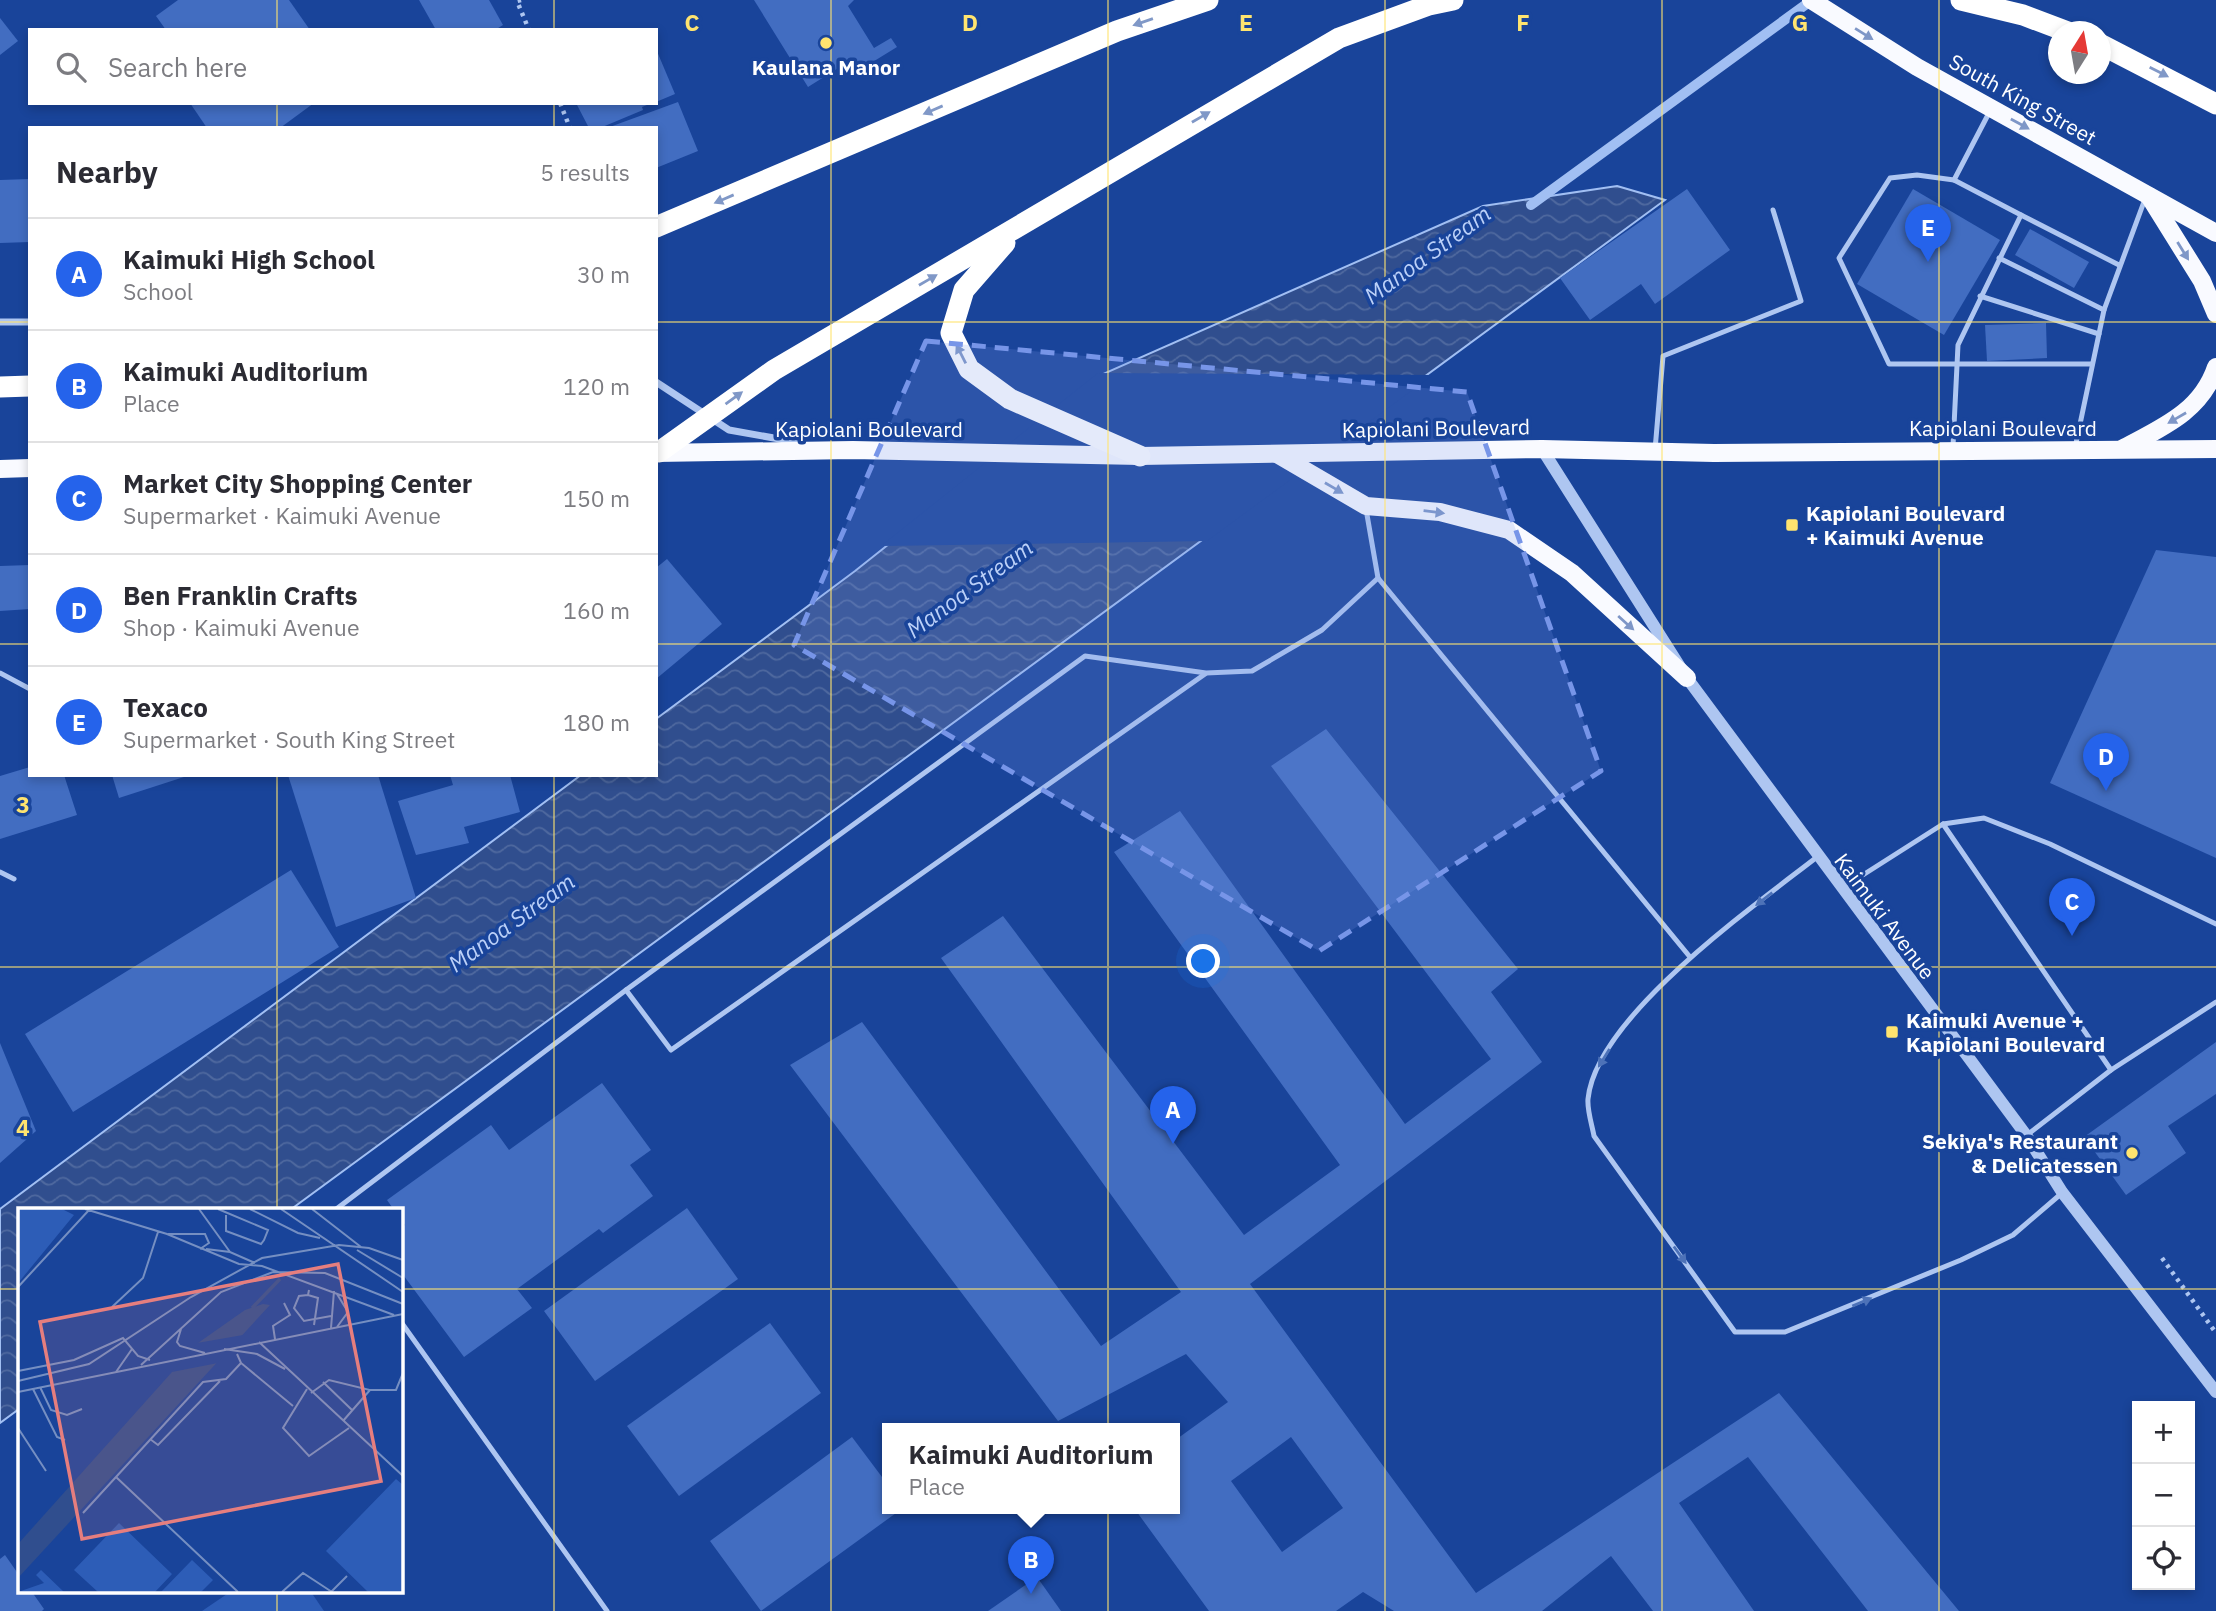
<!DOCTYPE html>
<meta charset="utf-8">
<style>
:root{--surface:#fff;--page:#f7f7f7;--text:#2b2b33;--muted:#7c7c81;--line:#e1e1e2;--accent:#2563eb}
body{margin:0;font-family:"IBM Plex Sans",sans-serif;background:var(--page);color:var(--text)}
.controls{position:absolute;right:21px;bottom:21px;display:grid;overflow:hidden;border-radius:0px;box-shadow:0 4px 10px #0003}
.controls button{width:63px;height:63px;display:grid;place-items:center;padding:0;border:0;border-bottom:2px solid var(--line);background:var(--surface);color:var(--text);font:35px sans-serif}
.compass{position:absolute;left:2048px;top:21px;width:63px;height:63px;border-radius:50%;background:var(--surface);box-shadow:0 4px 10px #0003;rotate:11deg}
.you{position:absolute;left:1204px;top:962px;width:24px;height:24px;margin:-18px;border:5px solid #fff;border-radius:50%;background:#1a73e8;box-shadow:0 0 0 10px #1a73e833}
.badge{display:grid;place-items:center;width:46px;height:46px;border-radius:50%;background:var(--accent);color:#fff;font-size:23px;font-weight:700}
.pin{position:absolute;translate:-50% -58px;filter:drop-shadow(0 2px 4px #0008)}
.pin::after{content:'';position:absolute;top:37px;width:24px;height:21px;background:inherit;clip-path:polygon(0 0,100% 0,50% 100%)}
.popup{position:absolute;left:882px;top:1423px;width:298px;height:91px;box-sizing:border-box;display:grid;place-content:center;border-radius:0px;background:var(--surface);filter:drop-shadow(0 2px 5px #0005);font-size:23px;white-space:nowrap;color:var(--muted)}
.popup b{font-size:26px;color:var(--text)}
.popup::after{content:'';position:absolute;left:50%;top:100%;margin-left:-14px;border:14px solid transparent;border-top-color:var(--surface)}
.list{margin:0;padding:0;list-style:none}
h2{display:flex;justify-content:space-between;align-items:center;height:91px;margin:0;padding:0 28px;font-size:30px}
h2 small{font-size:23px;font-weight:400;color:var(--muted)}
.list li{display:grid;grid-template-columns:46px 1fr auto;gap:21px;align-items:center;box-sizing:border-box;height:112px;padding:0 28px;border-top:2px solid var(--line)}
.list b{display:block;font-size:26px;white-space:nowrap}
.list p{margin:0;font-size:23px;white-space:nowrap;color:var(--muted)}
.list em{font-size:23px;font-style:normal;color:var(--muted)}
.icon{flex:none;width:38px;height:38px;fill:none;stroke:currentColor;stroke-width:2;stroke-linecap:round;stroke-linejoin:round}
.map{position:relative;flex:none;width:2216px;height:1611px;overflow:hidden}
.search{position:absolute;background:var(--surface);box-shadow:0 4px 10px #0003;left:28px;top:28px;width:630px;height:77px;display:flex;align-items:center;gap:18px;box-sizing:border-box;padding:0 24px;border-radius:0px;color:var(--muted);font-size:26px}
.panel{position:absolute;background:var(--surface);box-shadow:0 4px 10px #0003;left:28px;top:126px;width:630px;height:651px;border-radius:0px}
.map>svg:first-child{display:block}
.grass{fill:#2d5db7}
.water{fill:url(#water-waves);stroke:#a1bff3;stroke-width:2}
.pier{fill:#19449a}
.lines{fill:none;stroke-linecap:round;stroke-linejoin:round}
.stream{stroke:#a1bff3;stroke-width:10}
.building{fill:#426dc1;fill-rule:evenodd}
.path{stroke:#aec6f1;stroke-width:4.5;stroke-dasharray:3.5 5;stroke-linecap:butt}
.service{stroke:#aec6f1;stroke-width:5}
.minor{stroke:#aec6f1;stroke-width:7}
.tertiary{stroke:#aec6f1;stroke-width:12}
.primary{stroke:#f9faff;stroke-width:18}
.motorway{stroke:#fff;stroke-width:21}
.oneway{fill:#8098c7}
.oneway2{fill:#7e96c7}
.oneway3{fill:#4d72b8}
.marked{fill:#7795e8;fill-opacity:0.2;stroke:#7795e8;stroke-width:5;stroke-dasharray:14 9;stroke-linejoin:round}
.grid{fill:none;stroke:#ffe46f;stroke-width:2;stroke-opacity:0.55}
.poi-dot{fill:#ffe46f;stroke:#19449a;stroke-width:2.5}
.labels{text-anchor:middle;dominant-baseline:central;stroke-width:7;stroke-linejoin:round;paint-order:stroke}
.poi-label{font-size:21px;font-weight:bold;fill:#fff;stroke:#19449a;text-anchor:start}
.street-label{font-size:21px;fill:#fff;stroke:#19449a}
.water-label{font-size:23px;font-style:italic;fill:#bbd0f8;stroke:#19449a}
.inset-river{fill:none;stroke:#304e8e;stroke-width:3.5}
.inset-road{fill:none;stroke:#758fc2;stroke-width:2}
.view{fill:#e67e7e;fill-opacity:0.15;stroke:#e67e7e;stroke-width:3.5}
.inset-edge{fill:none;stroke:#fff;stroke-width:3.5}
.grid-label{font-size:23px;text-anchor:middle;font-weight:bold;fill:#ffe46f;stroke:#19449a;stroke-width:7;stroke-linejoin:round;paint-order:stroke}
</style>
<div class="map">
<svg width="2216" height="1611" viewBox="0 0 2216 1611">
<defs>
<pattern id="water-waves" width="16" height="10" patternUnits="userSpaceOnUse" patternTransform="scale(1.75)"><rect width="16" height="10" fill="#304e8e"/><path d="M0 5q4-4 8 0t8 0" fill="none" stroke="#4f699f"/></pattern>
</defs>
<rect width="100%" height="100%" fill="#19449a"/>
<!-- grass -->
<path class="grass" d="M230 1592H311L324 1611H202Z"/>
<!-- water -->
<path class="water" d="M1617 186 1665 200 290 1210H19V1409L0 1423V1209L581 775H656V719L855 571 1103 374 1483 206Z"/>
<!-- pier -->
<path class="pier" d="M1098 373 1433 375 1207 541 881 546Z"/>
<g class="lines">
<!-- stream -->
<path class="stream" d="M1531 205 1812 0"/>
</g>
<!-- building -->
<g class="building">
<path d="M178 0H289L310 30H166L156 16Z"/>
<path d="M419 0H489L503 25 495 30H436Z"/>
<path d="M754 0H854L848 6 874 48 891 38 897 47 858 71 851 60 808 87Z"/>
<path d="M0 18 18 41 0 55Z"/>
<path d="M656 49 675 94 656 102Z"/>
<path d="M678 102 698 151 656 168V128H607Z"/>
<path d="M190 103H314L280 128H207Z"/>
<path d="M576 103H652L642 107 643 110 600 128H589Z"/>
<path d="M30 179V242L0 243V180Z"/>
<path d="M1687 189 1730 250 1655 304 1641 284 1590 320 1560 278Z"/>
<path d="M1913 189 2000 240 1944 335 1857 284Z"/>
<path d="M2030 229 2089 262 2074 288 2015 255Z"/>
<path d="M2046 323 2047 358 1987 361 1985 325Z"/>
<path d="M2156 550 2216 557V858L2050 783Z"/>
<path d="M667 559 722 624 656 679V568Z"/>
<path d="M30 565V609L0 611V566Z"/>
<path d="M1326 729 1518 969 1491 992 1542 1062 1250 1284 1476 1593 1779 1393 1959 1611H1868L1748 1457 1679 1503 1754 1611H1653L1611 1556 1542 1611H1394L1363 1592 1336 1611H1209L1134 1508H1174V1441L1228 1402 1186 1354 1058 1421 790 1065 862 1022 1101 1346 1181 1292 941 958 1003 916 1244 1235 1340 1165 1114 852 1180 811 1405 1124 1491 1059 1271 766ZM1291 1437 1343 1508 1282 1552 1231 1481Z"/>
<path d="M30 767V775H64L77 815 0 839V776Z"/>
<path d="M112 775H187V776L119 798Z"/>
<path d="M288 775H378L416 898 336 927Z"/>
<path d="M450 775H510L520 812 464 827 469 843 416 855 398 801 453 785Z"/>
<path d="M291 870 339 947 73 1112 25 1034Z"/>
<path d="M2216 1042V1094L2168 1126 2186 1153 2126 1195 2084 1137Z"/>
<path d="M0 1043 36 1131 0 1163Z"/>
<path d="M602 1083 651 1150 630 1165 653 1196 603 1233 599 1229 517 1289 532 1308 464 1357 401 1272V1228L405 1225 401 1219V1210H394L387 1200 491 1125 509 1150Z"/>
<path d="M687 1208 738 1279 595 1381 544 1311Z"/>
<path d="M770 1323 821 1393 679 1496 627 1426Z"/>
<path d="M852 1437 888 1485V1508H903L761 1611 710 1541Z"/>
<path d="M5 1555 19 1575V1592H32L44 1609 42 1611H0V1559Z"/>
<path d="M1037 1577 1061 1611H988Z"/>
</g>
<g class="lines">
<!-- path -->
<g class="path">
<path d="M521 0 517 1 529 30"/>
<path d="M560 103 570 128"/>
<path d="M2162 1258 2216 1333"/>
</g>
<!-- service -->
<g class="service">
<path d="M1954 180 1917 175 1890 178 1839 258 1889 364H2092"/>
<path d="M2021 215 2119 265"/>
<path d="M1999 258 2104 310"/>
<path d="M1980 296 2099 334"/>
<path d="M1953 446 1958 345 2021 215 1954 180 1990 111"/>
<path d="M2075 448 2104 310 2145 199"/>
<path d="M1655 450 1663 356 1801 301 1773 210"/>
<path d="M1366 509 1378 578 1690 957"/>
<path d="M0 673 30 689"/>
<path d="M1943 824 2111 1070"/>
<path d="M1817 857C1754 906 1596 1017 1588 1099 1587 1110 1592 1125 1594 1136L1735 1332H1785L1961 1260 2013 1235 2062 1193"/>
<path d="M0 872 14 879"/>
<path d="M1844 887 1943 824 1984 818 2050 844 2216 924"/>
<path d="M626 990 671 1050 1205 674"/>
<path d="M2027 1135 2111 1070 2216 1002"/>
<path d="M335 1210 626 990 1085 656 1206 673 1252 671 1322 630 1378 578"/>
<path d="M401 1322 607 1611"/>
</g>
<!-- minor -->
<g class="minor">
<path d="M0 322H30"/>
<path d="M656 382 729 430 802 443"/>
</g>
<!-- tertiary -->
<path class="tertiary" d="M1542 449 1687 678 2026 1135 2062 1192 2216 1392"/>
<!-- primary -->
<g class="primary">
<path d="M1811 0 1917 67 2216 233"/>
<path d="M2149 196 2202 281 2216 314"/>
<path d="M2122 449C2161 428 2201 412 2216 367"/>
<path d="M656 453 853 450 1140 456 1542 449 1714 453 2216 449"/>
<path d="M1277 454 1366 506 1440 512 1509 530 1572 573 1687 678"/>
<path d="M0 469 30 468"/>
</g>
<!-- motorway -->
<g class="motorway">
<path d="M1961 0 2023 15 2068 32"/>
<path d="M2100 44 2216 104"/>
<path d="M656 227 1117 31 1208 0"/>
<path d="M1005 243 964 290 951 333 969 369 1010 399 1140 456"/>
<path d="M0 387 30 386"/>
<path d="M659 452 774 370 1339 38 1429 5 1453 0"/>
</g>
</g>
<!-- one-way arrows -->
<defs><path id="oneway-solid" d="M-6-.8H1V-3.2L6.5 0L1 3.2V.8H-6Z" transform="scale(1.75)"/></defs>
<g class="oneway">
<use href="#oneway-solid" transform="translate(1143 22) rotate(161)"/>
<use href="#oneway-solid" transform="translate(2159 72) rotate(27)"/>
<use href="#oneway-solid" transform="translate(933 110) rotate(157)"/>
<use href="#oneway-solid" transform="translate(1201 117) rotate(-30)"/>
<use href="#oneway-solid" transform="translate(724 199) rotate(157)"/>
<use href="#oneway-solid" transform="translate(928 280) rotate(-30)"/>
<use href="#oneway-solid" transform="translate(961 354) rotate(-117)"/>
<use href="#oneway-solid" transform="translate(734 398) rotate(-36)"/>
</g>
<g class="oneway2">
<use href="#oneway-solid" transform="translate(1864 34) rotate(32)"/>
<use href="#oneway-solid" transform="translate(2020 124) rotate(29)"/>
<use href="#oneway-solid" transform="translate(2183 251) rotate(58)"/>
<use href="#oneway-solid" transform="translate(2177 418) rotate(150)"/>
<use href="#oneway-solid" transform="translate(1334 488) rotate(30)"/>
<use href="#oneway-solid" transform="translate(1434 512) rotate(7)"/>
<use href="#oneway-solid" transform="translate(1626 623) rotate(42)"/>
</g>
<g class="oneway3">
<use href="#oneway-solid" transform="translate(1764 899) rotate(142)"/>
<use href="#oneway-solid" transform="translate(1604 1058) rotate(122)"/>
<use href="#oneway-solid" transform="translate(1680 1255) rotate(54)"/>
<use href="#oneway-solid" transform="translate(1862 1302) rotate(-23)"/>
</g>
<!-- marked area -->
<path class="marked" d="M926 341 1467 392 1601 771 1319 951 794 645Z"/>
<!-- grid -->
<path class="grid" d="M277 0V30M554 0V30M831 0V1611M1108 0V1611M1385 0V1611M1662 0V1611M1939 0V1611M277 103V128M554 103V128M0 322H30M656 322H2216M0 644H30M656 644H2216M277 775V1210M554 775V1611M0 967H2216M0 1289H19M401 1289H2216M277 1592V1611"/>
<!-- markers -->
<g class="poi-dot">
<circle cx="826" cy="43" r="7"/>
<rect x="1785" y="518" width="14" height="14" rx="3.5"/>
<rect x="1885" y="1025" width="14" height="14" rx="3.5"/>
<circle cx="2132" cy="1153" r="7"/>
</g>
<g class="labels">
<!-- poi labels -->
<g class="poi-label">
<text x="826" y="67" text-anchor="middle">Kaulana Manor</text>
<text x="1806" y="513">Kapiolani Boulevard<tspan x="1806" dy="24">+ Kaimuki Avenue</tspan></text>
<text x="1906" y="1020">Kaimuki Avenue +<tspan x="1906" dy="24">Kapiolani Boulevard</tspan></text>
<text x="2118" y="1141" text-anchor="end">Sekiya's Restaurant<tspan x="2118" dy="24">&amp; Delicatessen</tspan></text>
</g>
<!-- street labels -->
<g class="street-label">
<text transform="translate(2023 99) rotate(29)">South King Street</text>
<text transform="translate(1436 428) rotate(-1)">Kapiolani Boulevard</text>
<text x="2003" y="428">Kapiolani Boulevard</text>
<text x="869" y="429">Kapiolani Boulevard</text>
<text transform="translate(1885 916) rotate(53)">Kaimuki Avenue</text>
</g>
<!-- water labels -->
<g class="water-label">
<text transform="translate(1427 254) rotate(-36)">Manoa Stream</text>
<text transform="translate(969 588) rotate(-36)">Manoa Stream</text>
<text transform="translate(511 922) rotate(-36)">Manoa Stream</text>
</g>
</g>
<!-- overview -->
<g transform="translate(18 1208)">
<rect width="385" height="385" fill="#19449a"/>
<path d="M101 315 154 366 137 384H80L56 362ZM23 362 46 384H0L26 375 18 367Z" fill="#2d5db7"/>
<path d="M0 1H44L56 7 1 74ZM378 271 385 277V384H350L308 343ZM174 352 195 372 183 384H143Z" fill="#2d5db7"/>
<path d="M245 96 252 97 0 370V336L180 135 227 102Z" fill="#304e8e"/>
<path d="M225 127 200 155 154 164 179 135Z" fill="#19449a"/>
<path class="inset-river" d="M234 100 262 71"/>
<path class="inset-road" d="M67 1 149 26 221 56 244 58 376 107M181 1 212 44M200 1 250 22 246 32 243 36 208 23V7M232 1 280 25 302 30M263 1 385 84M294 1 343 39M150 26H187L191 35 182 41M188 41 212 44 237 55M339 42 385 70M0 79 71 2M291 82 290 87 300 90 296 117M319 86 330 104 319 119M290 87 281 88 276 100 286 113 313 108M94 99 125 70 140 24M313 120 316 83M163 121 159 134 162 138 187 145M257 131 255 118 272 107 266 95M241 134 385 268M206 141 239 146 267 161M219 146 223 155 275 198M123 157 203 84 255 64 307 65 385 96M0 163 56 152 105 130 120 148 132 152M98 164 114 141M0 173 71 156 173 89 244 50 321 37 351 40 385 52M305 174 334 202M22 179 33 202 49 207 64 201M15 181 39 229 47 232M289 181 265 220 291 248 331 220M352 182H378L385 165M0 184 385 106M293 185 311 172 352 182 325 213M0 220 28 263M132 231 140 237 202 173M98 269 220 384M65 305 185 174 208 171 223 155M264 384 285 365 314 384M313 384 329 368"/>
<path class="view" d="M320 56 363 273 64 331 22 114Z"/>
<rect width="385" height="385" class="inset-edge"/>
</g>
<g class="grid-label">
<text x="692" y="31">C</text>
<text x="970" y="31">D</text>
<text x="1246" y="31">E</text>
<text x="1523" y="31">F</text>
<text x="1800" y="31">G</text>
<text x="23" y="813">3</text>
<text x="23" y="1136">4</text>
</g>
</svg>
<div class="controls">
<button>+</button>
<button>−</button>
<button><svg class="icon" aria-label="locate" viewBox="0 0 24 24"><circle cx="12" cy="12" r="6"/><path d="M12 2v4M12 18v4M2 12h4M18 12h4"/></svg></button>
</div>
<svg class="compass" viewBox="-18 -18 36 36"><path d="M0-13l5 13h-10z" fill="#e53935"/><path d="M0 13l5-13h-10z" fill="#7c7c81"/></svg>
<div class="you"></div>
<div class="pin badge" style="left:1173px;top:1144px">A</div>
<div class="pin badge" style="left:1031px;top:1594px">B</div>
<div class="popup"><b>Kaimuki Auditorium</b>Place</div>
<div class="pin badge" style="left:2072px;top:936px">C</div>
<div class="pin badge" style="left:2106px;top:791px">D</div>
<div class="pin badge" style="left:1928px;top:262px">E</div>
<div class="search"><svg class="icon" aria-label="search" viewBox="0 0 24 24"><circle cx="10" cy="10" r="6"/><path d="M15 15l6 6"/></svg>Search here</div>
<section class="panel">
<h2>Nearby<small>5 results</small></h2>
<ul class="list">
<li><span class="badge">A</span><div><b>Kaimuki High School</b><p>School</p></div><em>30 m</em></li>
<li><span class="badge">B</span><div><b>Kaimuki Auditorium</b><p>Place</p></div><em>120 m</em></li>
<li><span class="badge">C</span><div><b>Market City Shopping Center</b><p>Supermarket · Kaimuki Avenue</p></div><em>150 m</em></li>
<li><span class="badge">D</span><div><b>Ben Franklin Crafts</b><p>Shop · Kaimuki Avenue</p></div><em>160 m</em></li>
<li><span class="badge">E</span><div><b>Texaco</b><p>Supermarket · South King Street</p></div><em>180 m</em></li>
</ul>
</section>
</div>
